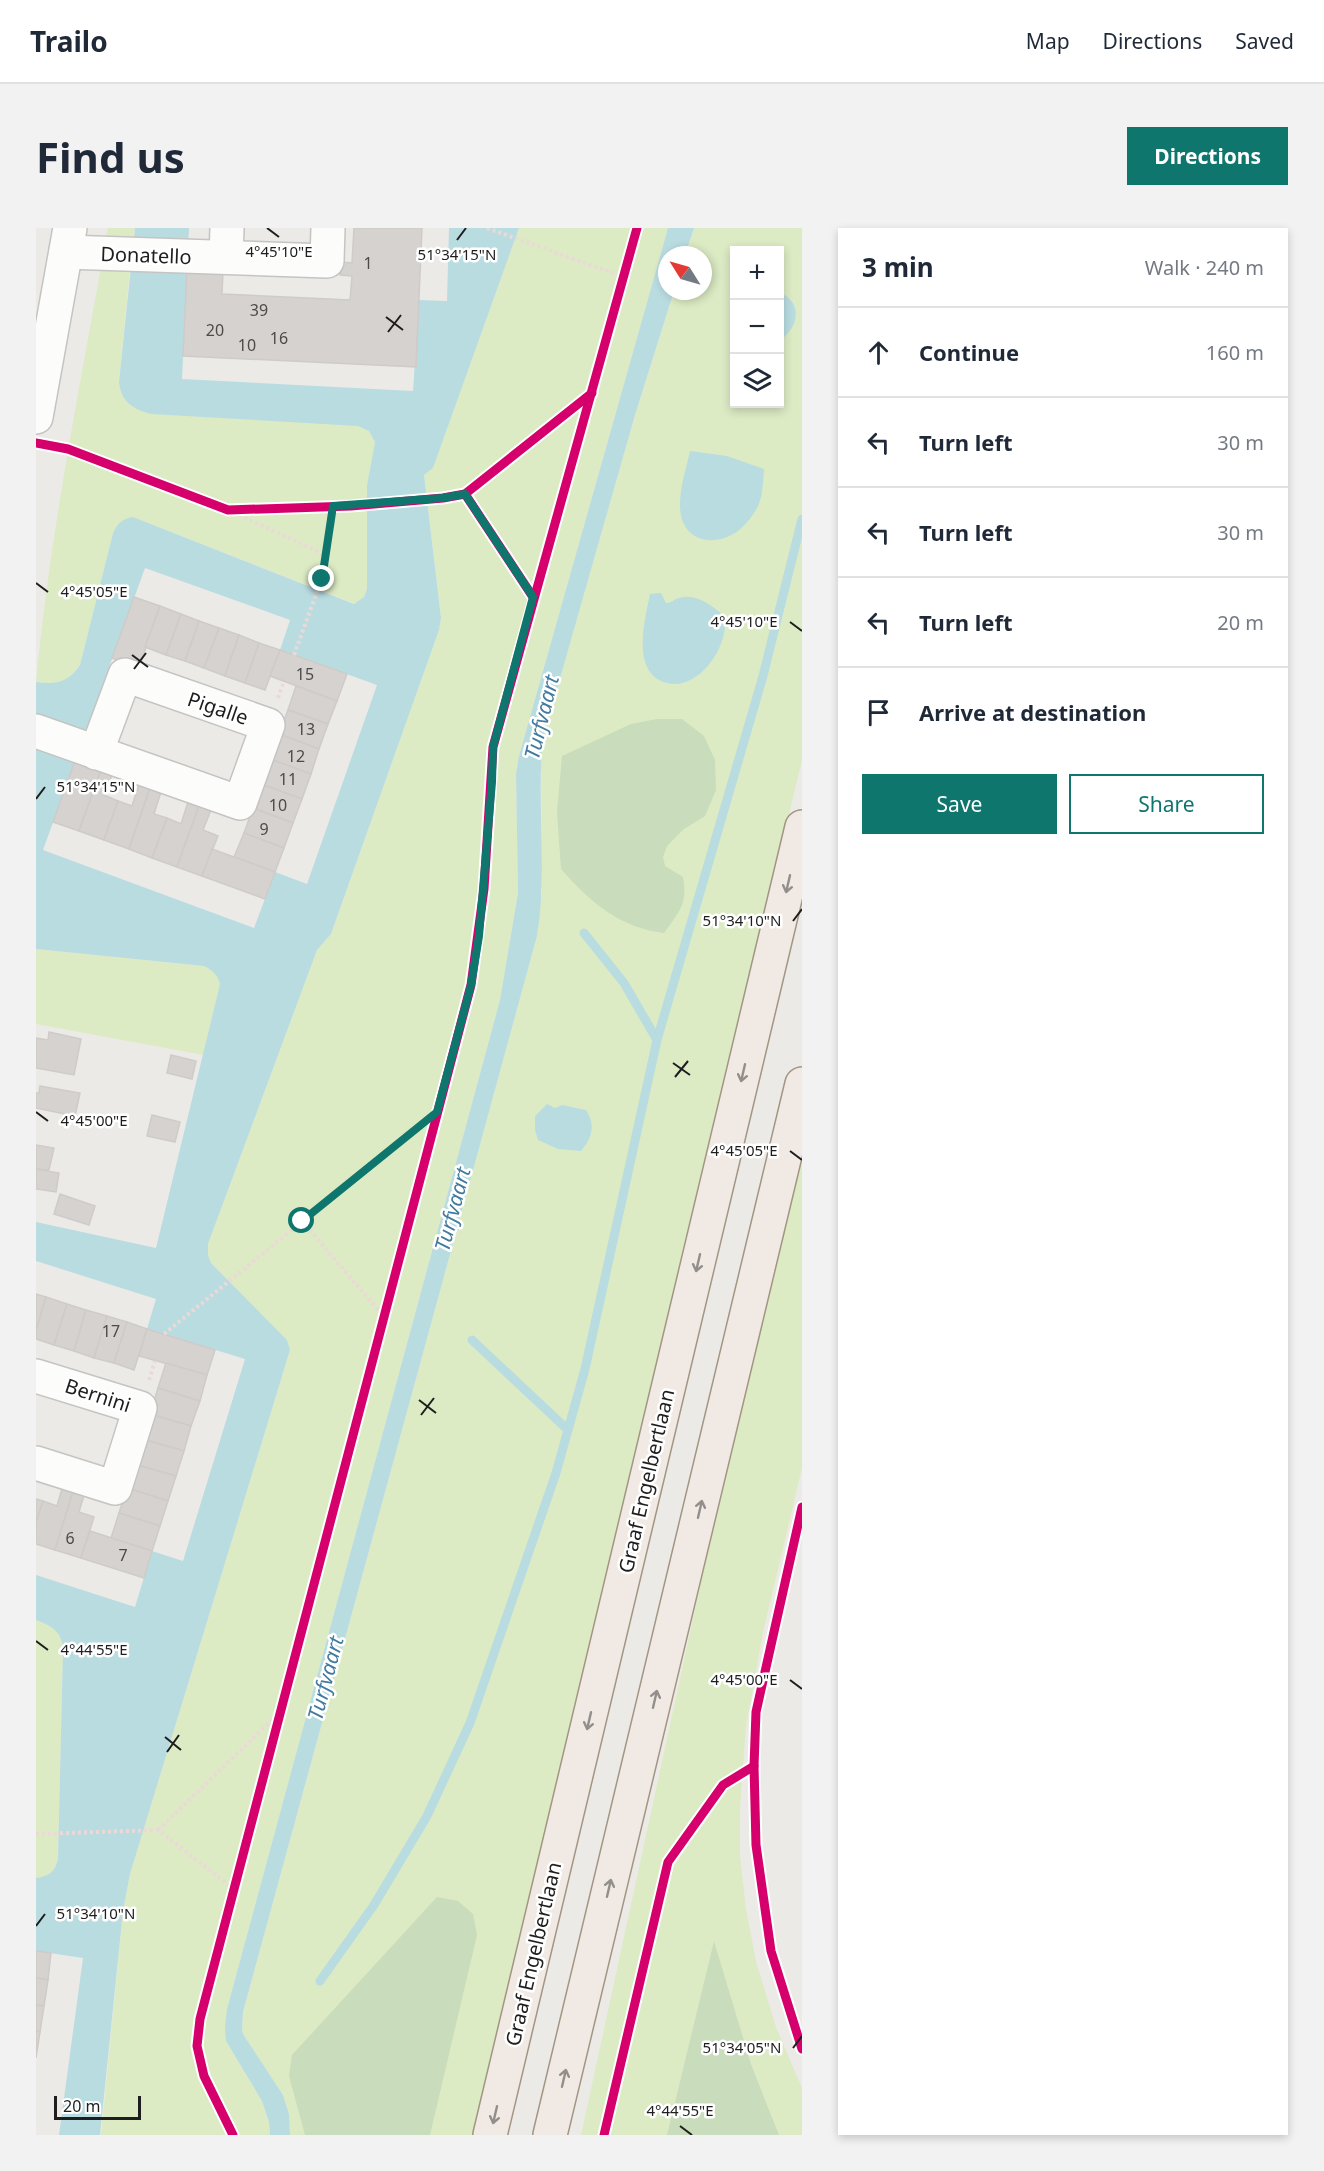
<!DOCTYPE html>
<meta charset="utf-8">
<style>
:root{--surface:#fff;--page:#f2f2f3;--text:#1f2937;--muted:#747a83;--line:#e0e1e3;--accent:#0f766e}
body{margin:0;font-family:"Noto Sans",sans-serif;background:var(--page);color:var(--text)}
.controls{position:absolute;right:18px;top:18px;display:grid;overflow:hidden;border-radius:0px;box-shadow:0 3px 9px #0003}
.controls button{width:54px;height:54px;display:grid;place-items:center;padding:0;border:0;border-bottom:2px solid var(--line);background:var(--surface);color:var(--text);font:30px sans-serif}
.compass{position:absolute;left:622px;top:18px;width:54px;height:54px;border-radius:50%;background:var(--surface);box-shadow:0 3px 9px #0003;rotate:307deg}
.scale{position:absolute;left:18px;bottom:15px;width:87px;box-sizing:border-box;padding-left:6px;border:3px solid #1e1e1e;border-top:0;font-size:16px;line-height:21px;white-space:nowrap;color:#1e1e1e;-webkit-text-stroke:4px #fff;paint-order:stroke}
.stop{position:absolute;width:18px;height:18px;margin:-14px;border:4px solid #0f766e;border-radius:50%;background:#fff}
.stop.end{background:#0f766e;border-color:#fff;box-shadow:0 2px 6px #0008}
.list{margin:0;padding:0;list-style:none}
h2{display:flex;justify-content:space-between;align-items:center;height:78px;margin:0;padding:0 24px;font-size:26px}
h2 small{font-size:20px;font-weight:400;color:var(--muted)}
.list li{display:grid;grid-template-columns:39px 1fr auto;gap:18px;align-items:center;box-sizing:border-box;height:90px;padding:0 24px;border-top:2px solid var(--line)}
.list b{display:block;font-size:22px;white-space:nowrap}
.list em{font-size:20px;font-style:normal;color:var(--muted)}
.actions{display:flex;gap:12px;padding:18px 24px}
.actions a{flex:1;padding:14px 0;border:2px solid var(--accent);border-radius:0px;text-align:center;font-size:21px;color:var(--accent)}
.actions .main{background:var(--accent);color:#fff}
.icon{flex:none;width:33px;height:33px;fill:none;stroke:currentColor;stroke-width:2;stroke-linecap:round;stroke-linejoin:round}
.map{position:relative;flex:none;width:766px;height:1907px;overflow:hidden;border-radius:0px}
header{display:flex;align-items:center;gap:36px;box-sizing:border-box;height:84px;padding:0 30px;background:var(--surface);border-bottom:2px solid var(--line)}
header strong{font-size:28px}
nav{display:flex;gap:33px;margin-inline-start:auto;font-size:21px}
.intro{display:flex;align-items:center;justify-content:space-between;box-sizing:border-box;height:144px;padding:0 36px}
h1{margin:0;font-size:42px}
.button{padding:15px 27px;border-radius:0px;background:var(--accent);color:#fff;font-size:21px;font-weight:700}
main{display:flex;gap:36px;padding:0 36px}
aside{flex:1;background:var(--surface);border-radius:0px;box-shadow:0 3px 9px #0003}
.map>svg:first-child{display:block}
.grass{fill:#dcebc4;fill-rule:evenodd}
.forest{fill:#c9dcbb}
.water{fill:#b9dce1;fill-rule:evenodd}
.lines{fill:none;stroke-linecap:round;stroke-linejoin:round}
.stream{stroke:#b9dce1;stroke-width:9}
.building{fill:#d5d2cf;stroke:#cfcbc8;stroke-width:1.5}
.street-casing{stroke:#c5c4c3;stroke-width:36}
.primary-casing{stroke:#a39583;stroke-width:36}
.path{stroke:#ebd9d8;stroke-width:4;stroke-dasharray:3 3;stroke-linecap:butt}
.street{stroke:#fcfcfb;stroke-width:33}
.primary{stroke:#f1eae4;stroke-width:33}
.cycleway-casing{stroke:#fff;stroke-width:13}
.cycleway{stroke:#d6006c;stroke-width:9}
.oneway{stroke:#928e8b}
.route{stroke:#0f766e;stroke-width:8}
.ticks{fill:none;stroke:#1e1e1e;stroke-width:2}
.labels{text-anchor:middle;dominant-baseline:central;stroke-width:5;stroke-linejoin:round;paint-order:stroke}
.number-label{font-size:16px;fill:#4c4b4a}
.street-label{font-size:20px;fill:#1e1e1e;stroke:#fff}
.water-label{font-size:21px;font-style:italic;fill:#427aa0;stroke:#fff}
.ticks-label{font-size:15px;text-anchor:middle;fill:#1e1e1e;stroke:#fff;stroke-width:5;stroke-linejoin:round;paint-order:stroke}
</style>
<header>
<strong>Trailo</strong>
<nav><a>Map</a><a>Directions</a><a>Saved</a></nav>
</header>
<div class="intro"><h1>Find us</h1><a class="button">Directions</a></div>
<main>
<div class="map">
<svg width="766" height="1907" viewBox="0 0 766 1907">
<rect width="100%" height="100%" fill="#eceae7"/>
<!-- grass -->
<g class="grass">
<path d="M72 0H99L97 10H70Z"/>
<path d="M483 0H632L483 528 480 546 482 665 464 772 191 1781 190 1813 226 1873 233 1894 234 1907H65L87 1683 94 1646 254 1122 251 1112 175 1035 172 1027V1016L281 722 295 706 403 402 405 390 388 247 397 239Z"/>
<path d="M658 0H766V532L588 1281 539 1475 438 1907H254L253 1886 247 1867 207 1806 206 1800 207 1784 501 708 506 663 505 523 510 497 599 187 638 63H667V27H649ZM698 22H744V176H698Z"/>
<path d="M65 39 94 41 83 154 328 199 333 203 339 214 331 257V361L328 369 319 376 97 289 77 305 44 437C33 454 20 457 0 454 13 315 40 177 65 39Z"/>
<path d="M0 721 168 738C177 743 181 746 184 756L167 827 0 796Z"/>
<path d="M766 928V1240L727 1405 710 1499 704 1579V1628L710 1681 720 1733 740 1799 766 1860V1907H743L715 1836 678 1714 631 1907H545L676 1303Z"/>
<path d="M0 1392C15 1398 26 1403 27 1421L22 1631C19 1644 13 1648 0 1650Z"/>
</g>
<!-- forest -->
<g class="forest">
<path d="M621 491H646L668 508 679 532 680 562 669 588 648 601 631 618 627 629 629 638 647 649C652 676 643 684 628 705 584 700 554 674 525 641L521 584 526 528 595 496Z"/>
<path d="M401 1669 422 1673 437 1686 441 1707 394 1907H269L253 1848 256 1827Z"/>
<path d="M678 1713 715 1836 743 1907H631Z"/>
</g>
<!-- water -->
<g class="water">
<path d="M99 0H153L146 151 377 163 383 72 411 73 413 0H483L397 240 388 247 405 390 403 402 295 706 281 722 172 1016V1027L175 1035 251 1112 254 1122 94 1646 87 1683 64 1907H23L47 1730 0 1723V1650C13 1648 19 1644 22 1631L27 1421C26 1403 15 1398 0 1392V1347L99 1379 116 1323 147 1333 209 1131 111 1101 120 1071 0 1033V994L120 1020 184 756C181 746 177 743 168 738L0 721V454C20 457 33 454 44 437L77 305C82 295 86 291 97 289L318 376 328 369 331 361V257L339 214 333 203 322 198 115 186C97 181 85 174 83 154ZM109 340 254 392 244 422 341 457 271 656 239 644 218 700 7 622Z"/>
<path d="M632 0H658L649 27H631V63H638L599 187 507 510C500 575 512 642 501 708L207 1784 206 1800 207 1806 247 1867 253 1886 254 1907H234L233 1894 226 1873 190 1813 189 1799 191 1781 464 772 482 665 480 546 483 528Z"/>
<path d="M744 65C766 73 764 99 744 112Z"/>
<path d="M654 223 691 228 728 241C727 253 727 268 722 278 717 288 707 301 697 306 677 318 651 313 645 288 641 267 650 242 654 223Z"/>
<path d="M625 365 630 375C636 375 638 371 643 370 660 365 675 377 687 387 688 393 690 400 688 405 683 433 653 468 623 452 615 448 610 439 608 430 604 409 610 386 614 366Z"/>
<path d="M511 876 519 880 526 877 550 882C560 897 556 910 545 923L522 921 502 912 499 902V888Z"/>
</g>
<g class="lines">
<!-- stream -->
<g class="stream">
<path d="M548 705 588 755 621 812"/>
<path d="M436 1112 532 1202"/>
<path d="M284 1753 338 1677 391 1588 434 1495 520 1245 549 1141 621 812 727 448 766 291"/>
</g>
</g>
<!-- building -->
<g class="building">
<path d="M318 0H386L380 139 147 128 151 41 187 43 186 66 314 72 316 48 304 47 307 34 316 35Z"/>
<path d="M98 369 124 378 103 440 76 430Z"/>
<path d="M124 378 145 386 130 427 109 419Z"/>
<path d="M145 386 163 393 149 433 130 427Z"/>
<path d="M163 393 183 400 168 440 149 433Z"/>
<path d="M183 400 203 407 189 448 168 440Z"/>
<path d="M203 407 223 415 209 455 189 448Z"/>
<path d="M223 415 244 422 229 462 209 455Z"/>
<path d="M244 422 311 446 301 473 234 448Z"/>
<path d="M260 458 301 473 292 496 252 482Z"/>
<path d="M252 482 292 496 283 521 243 506Z"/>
<path d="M243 506 283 521 275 546 234 531Z"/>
<path d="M234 531 275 546 266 571 225 556Z"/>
<path d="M39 533 65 542 43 603 17 594Z"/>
<path d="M65 542 76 547 68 567 82 573 68 612 43 603Z"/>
<path d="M103 556 114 560 93 621 68 612 82 573 96 578Z"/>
<path d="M225 556 266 571 257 595 217 580Z"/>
<path d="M114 560 125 564 118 586 131 590 116 630 93 621Z"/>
<path d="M152 574 163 578 141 639 116 630 131 590 145 596Z"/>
<path d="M163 578 175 582 167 602 182 608 166 648 141 639Z"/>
<path d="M217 580 257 595 248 620 208 605Z"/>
<path d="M208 605 248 620 239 644 198 629Z"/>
<path d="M176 621 239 644 229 671 166 648Z"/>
<path d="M13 804 45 811 38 847 0 840V810L12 812Z"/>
<path d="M135 827 160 833 156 851 131 845Z"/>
<path d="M4 858 44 865 39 888 0 880V865H3Z"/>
<path d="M116 887 144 894 139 914 111 908Z"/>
<path d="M0 917 18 920 13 942 0 941Z"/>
<path d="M0 941 23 945 20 964 0 961Z"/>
<path d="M24 966 59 978 53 997 18 986Z"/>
<path d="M0 1066 10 1069 0 1103Z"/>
<path d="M10 1069 31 1076 18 1117 0 1111V1103Z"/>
<path d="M31 1076 50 1082 38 1123 18 1117Z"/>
<path d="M50 1082 71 1088 58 1130 38 1123Z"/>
<path d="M71 1088 91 1094 78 1135 58 1130Z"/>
<path d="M91 1094 111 1101 98 1142 78 1135Z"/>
<path d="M111 1101 179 1122 171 1147 103 1128Z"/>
<path d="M130 1135 171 1147 164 1173 122 1160Z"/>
<path d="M122 1160 164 1173 155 1198 114 1186Z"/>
<path d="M114 1186 155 1198 148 1223 106 1211Z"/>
<path d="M106 1211 148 1223 140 1248 98 1236Z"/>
<path d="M98 1236 140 1248 132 1273 91 1260Z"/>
<path d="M27 1257 38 1260 19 1322 0 1316V1294L7 1273 21 1278Z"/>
<path d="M38 1260 49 1264 43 1284 58 1289 45 1330 19 1322Z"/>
<path d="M91 1260 132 1273 124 1298 83 1285Z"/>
<path d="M0 1271 7 1273 0 1294Z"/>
<path d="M83 1285 124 1298 116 1323 75 1310Z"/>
<path d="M54 1303 116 1323 108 1350 45 1330Z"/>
<path d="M0 1723 15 1725 12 1752 0 1750Z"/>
<path d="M0 1750 12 1752 8 1778 0 1777Z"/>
<path d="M0 1777 8 1778 4 1804 0 1803Z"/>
<path d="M0 1803 4 1804 0 1830Z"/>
</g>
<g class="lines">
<defs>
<g id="street">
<path d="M30 24 291 33 292 0"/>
<path d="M190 29 191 0"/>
<path d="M0 189 34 0"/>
<path d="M0 503 204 575 232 497 89 447 60 525"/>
<path d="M0 1148 104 1180 79 1260 0 1235"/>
</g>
<g id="primary">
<path d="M454 1907 766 599"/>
<path d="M514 1907 766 856"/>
</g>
</defs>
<!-- street casing -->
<use href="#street" class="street-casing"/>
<!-- primary casing -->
<use href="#primary" class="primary-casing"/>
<!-- path -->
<g class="path">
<path d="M451 0 588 49"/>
<path d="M192 282 290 327"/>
<path d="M258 427 286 350 297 278"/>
<path d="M242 470 248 453"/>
<path d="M266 993 348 1089"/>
<path d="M128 1106 401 884"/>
<path d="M113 1152 119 1133"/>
<path d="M122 1602 244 1484"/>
<path d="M0 1606 122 1602 198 1661"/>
</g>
<!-- street -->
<use href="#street" class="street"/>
<!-- primary -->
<use href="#primary" class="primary"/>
<defs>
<g id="cycleway">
<path d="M0 215 32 221 192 282 315 278 407 270 429 266 556 165"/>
<path d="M429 266 497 369"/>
<path d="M766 1279 720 1484 718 1538 720 1617 735 1723 766 1821"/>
<path d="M197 1907 168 1848 161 1818 164 1791 435 757 448 661 457 519 601 0"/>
<path d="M568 1907 632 1634 687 1557 718 1538"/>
</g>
</defs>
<!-- cycleway casing -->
<use href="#cycleway" class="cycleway-casing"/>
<!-- cycleway -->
<use href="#cycleway" class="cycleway"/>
</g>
<!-- one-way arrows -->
<defs><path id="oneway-shaft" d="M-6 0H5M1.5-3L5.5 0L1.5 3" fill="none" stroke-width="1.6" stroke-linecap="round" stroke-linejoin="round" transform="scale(1.5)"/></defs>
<g class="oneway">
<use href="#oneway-shaft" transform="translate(752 656) rotate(103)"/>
<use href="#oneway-shaft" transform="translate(707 845) rotate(103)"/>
<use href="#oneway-shaft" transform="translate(662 1035) rotate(103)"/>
<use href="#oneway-shaft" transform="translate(664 1281) rotate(-77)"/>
<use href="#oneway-shaft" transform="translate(619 1471) rotate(-77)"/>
<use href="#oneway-shaft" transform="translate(553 1493) rotate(103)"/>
<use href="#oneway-shaft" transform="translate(573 1660) rotate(-77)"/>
<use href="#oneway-shaft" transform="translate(528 1850) rotate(-77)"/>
<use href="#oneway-shaft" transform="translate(459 1887) rotate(103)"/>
</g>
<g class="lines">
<!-- route -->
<path class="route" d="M266 993 401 884 435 757 443 708 456 554 457 519 497 369 429 266 406 270 297 278 286 351"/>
</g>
<!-- ticks -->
<path class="ticks" d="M231 0 243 9M421 12 430 0M350 89 367 102M352 104 365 87M0 355 12 364M754 394 766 403M96 427 112 439M98 441 110 425M0 571 9 559M757 693 766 681M637 835 654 847M639 849 652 833M0 884 12 893M754 923 766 932M383 1172 400 1185M385 1187 398 1170M0 1413 12 1422M754 1452 766 1461M129 1509 145 1522M131 1524 143 1507M0 1698 9 1686M757 1820 766 1808M644 1898 656 1907"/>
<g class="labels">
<!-- number labels -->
<g class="number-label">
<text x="332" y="35">1</text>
<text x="223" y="82">39</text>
<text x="179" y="102">20</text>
<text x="243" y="110">16</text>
<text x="211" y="117">10</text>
<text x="269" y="446">15</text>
<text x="270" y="501">13</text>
<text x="260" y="528">12</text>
<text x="252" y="551">11</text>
<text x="242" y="577">10</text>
<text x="228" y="601">9</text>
<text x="75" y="1103">17</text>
<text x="34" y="1310">6</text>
<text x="87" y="1327">7</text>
</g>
<!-- street labels -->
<g class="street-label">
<text transform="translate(110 27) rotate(2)">Donatello</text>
<text transform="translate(182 480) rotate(19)">Pigalle</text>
<text transform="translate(62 1167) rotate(18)">Bernini</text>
<text transform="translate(610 1253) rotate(-77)">Graaf Engelbertlaan</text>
<text transform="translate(497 1726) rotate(-77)">Graaf Engelbertlaan</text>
</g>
<!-- water labels -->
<g class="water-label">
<text transform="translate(505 489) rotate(-76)">Turfvaart</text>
<text transform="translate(416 981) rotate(-75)">Turfvaart</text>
<text transform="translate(289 1450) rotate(-75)">Turfvaart</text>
</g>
</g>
<g class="ticks-label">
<text x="243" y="29">4°45'10"E</text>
<text x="421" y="32">51°34'15"N</text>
<text x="58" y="369">4°45'05"E</text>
<text x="708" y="399">4°45'10"E</text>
<text x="60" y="564">51°34'15"N</text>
<text x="706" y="698">51°34'10"N</text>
<text x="58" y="898">4°45'00"E</text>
<text x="708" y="928">4°45'05"E</text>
<text x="58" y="1427">4°44'55"E</text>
<text x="708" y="1457">4°45'00"E</text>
<text x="60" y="1691">51°34'10"N</text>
<text x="706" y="1825">51°34'05"N</text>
<text x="644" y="1888">4°44'55"E</text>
</g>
</svg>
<div class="controls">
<button>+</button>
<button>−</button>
<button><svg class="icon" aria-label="layers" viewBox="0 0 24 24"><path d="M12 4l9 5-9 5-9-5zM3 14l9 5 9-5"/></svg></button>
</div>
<svg class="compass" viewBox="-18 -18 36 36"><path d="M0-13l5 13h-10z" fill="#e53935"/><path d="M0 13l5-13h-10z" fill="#747a83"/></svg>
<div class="scale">20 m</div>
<div class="stop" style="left:266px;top:993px"></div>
<div class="stop end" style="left:286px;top:351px"></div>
</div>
<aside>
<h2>3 min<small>Walk · 240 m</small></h2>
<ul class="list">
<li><svg class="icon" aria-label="ahead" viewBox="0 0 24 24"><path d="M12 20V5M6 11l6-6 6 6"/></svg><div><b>Continue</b></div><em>160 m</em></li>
<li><svg class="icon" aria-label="left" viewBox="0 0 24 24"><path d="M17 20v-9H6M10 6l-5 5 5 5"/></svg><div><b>Turn left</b></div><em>30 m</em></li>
<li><svg class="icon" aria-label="left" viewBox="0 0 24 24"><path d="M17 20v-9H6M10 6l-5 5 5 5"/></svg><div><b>Turn left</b></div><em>30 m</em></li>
<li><svg class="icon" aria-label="left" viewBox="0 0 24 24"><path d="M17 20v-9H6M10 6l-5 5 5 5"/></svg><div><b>Turn left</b></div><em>20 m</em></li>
<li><svg class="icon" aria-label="arrive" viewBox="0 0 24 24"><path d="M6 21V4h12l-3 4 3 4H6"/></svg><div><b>Arrive at destination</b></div></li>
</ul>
<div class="actions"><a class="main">Save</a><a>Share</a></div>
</aside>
</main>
